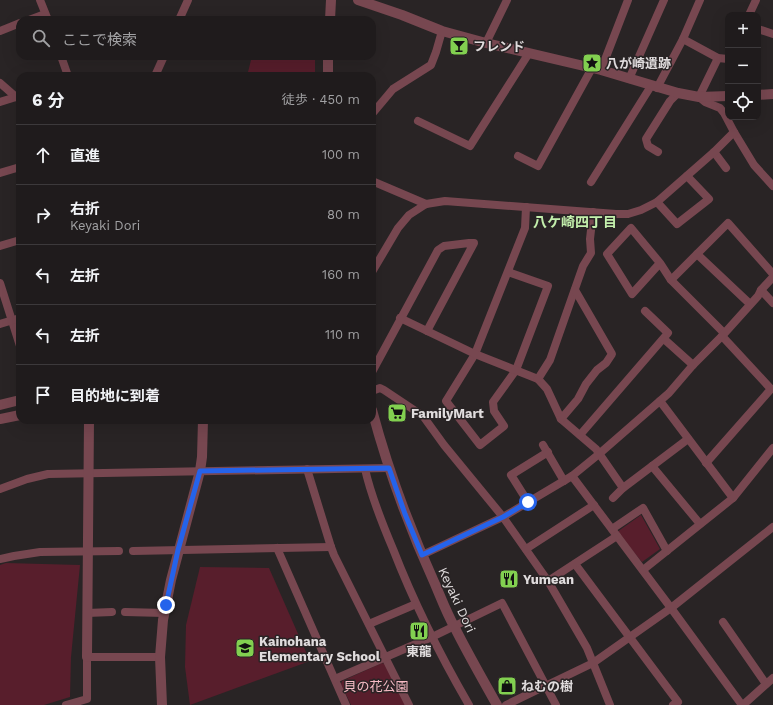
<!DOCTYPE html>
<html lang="ja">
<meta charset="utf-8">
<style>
:root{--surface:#1f1b1c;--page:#2c2829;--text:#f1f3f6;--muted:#a1a1a3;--line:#3c393b}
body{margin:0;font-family:"Work Sans","Noto Sans JP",sans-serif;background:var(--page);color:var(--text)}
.controls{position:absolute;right:12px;top:12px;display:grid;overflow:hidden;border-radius:8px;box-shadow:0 4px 16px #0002}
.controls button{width:36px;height:36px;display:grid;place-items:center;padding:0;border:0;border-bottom:1px solid var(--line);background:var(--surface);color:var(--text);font:20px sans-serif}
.stop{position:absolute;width:12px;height:12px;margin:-9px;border:3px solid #2563eb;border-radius:50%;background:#fff}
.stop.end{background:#2563eb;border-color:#fff;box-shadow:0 1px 4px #0008}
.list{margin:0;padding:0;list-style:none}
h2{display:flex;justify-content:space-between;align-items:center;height:52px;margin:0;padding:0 16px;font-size:17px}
h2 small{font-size:13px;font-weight:400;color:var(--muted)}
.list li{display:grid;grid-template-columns:26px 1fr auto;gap:12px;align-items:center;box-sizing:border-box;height:60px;padding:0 16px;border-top:1px solid var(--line)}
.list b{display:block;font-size:15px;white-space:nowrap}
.list p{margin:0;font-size:13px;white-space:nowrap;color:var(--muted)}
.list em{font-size:13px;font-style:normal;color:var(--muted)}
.icon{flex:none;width:22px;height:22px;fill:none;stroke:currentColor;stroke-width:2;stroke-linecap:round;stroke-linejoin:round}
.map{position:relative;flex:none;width:773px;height:705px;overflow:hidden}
.search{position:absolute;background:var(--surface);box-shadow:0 4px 16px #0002;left:16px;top:16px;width:360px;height:44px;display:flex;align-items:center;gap:10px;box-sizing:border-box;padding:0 14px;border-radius:12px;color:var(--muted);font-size:15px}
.panel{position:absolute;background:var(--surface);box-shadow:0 4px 16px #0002;left:16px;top:72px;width:360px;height:352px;border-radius:12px}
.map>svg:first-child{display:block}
.park{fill:#581e2c}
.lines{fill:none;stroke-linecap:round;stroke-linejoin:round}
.minor{stroke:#774750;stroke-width:8}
.tertiary{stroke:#774750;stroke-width:10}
.route{stroke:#2563eb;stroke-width:5}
.labels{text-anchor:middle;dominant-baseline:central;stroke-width:3;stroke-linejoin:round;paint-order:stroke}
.poi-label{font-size:13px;font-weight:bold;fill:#e0dcdd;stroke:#292425;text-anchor:start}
.street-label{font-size:13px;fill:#e0dcdd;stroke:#292425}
.park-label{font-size:13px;fill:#f7bbc5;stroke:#292425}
.neighbourhood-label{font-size:14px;font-weight:bold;fill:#c3efac;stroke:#292425}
</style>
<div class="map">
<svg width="773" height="705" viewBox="0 0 773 705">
<rect width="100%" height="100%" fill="#292425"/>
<!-- park -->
<g class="park">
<path d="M252 56H315V76H247Z"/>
<path d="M641 515 660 549 642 562 617 532Z"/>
<path d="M6 563 80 565 71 657 70 697 44 705H0V565Z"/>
<path d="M200 567 269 568 310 661 190 705 185 667 186 625Z"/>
<path d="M382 663 385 664 406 705H351L341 684 342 681Z"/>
</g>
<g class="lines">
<!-- minor -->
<g class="minor">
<path d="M40 0 48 20"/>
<path d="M749 15 756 0"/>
<path d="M29 20 45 14"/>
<path d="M179 20 188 0"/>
<path d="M758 29 773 34"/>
<path d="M0 31 20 23"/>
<path d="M683 39 718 58 728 59"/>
<path d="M486 43 507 0"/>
<path d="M61 56 68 76"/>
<path d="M718 58 699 97 705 102 720 108 724 113 734 132 754 165 773 186"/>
<path d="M601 70 628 0"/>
<path d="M155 76 164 56"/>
<path d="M629 79 664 0"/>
<path d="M0 83 16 97 20 98"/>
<path d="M657 88 683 39 700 0"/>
<path d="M0 102 16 97"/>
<path d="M372 114 393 89 431 65 436 52 442 31"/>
<path d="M418 121 470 146 529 53"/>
<path d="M658 152 648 146 646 139 670 101 678 93"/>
<path d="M714 152 726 168"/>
<path d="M518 156 538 166 592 68"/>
<path d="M0 173 20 167"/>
<path d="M372 181 426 204"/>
<path d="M591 182 651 86"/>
<path d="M657 202 677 224 709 199 687 176"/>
<path d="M0 246 20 240"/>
<path d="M697 254 750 304"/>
<path d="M660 263 632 294 607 254 631 228 660 263 671 280 724 333"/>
<path d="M372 272 398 228 409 215 426 204 445 201 616 214H628L641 210 657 202 714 152 734 132"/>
<path d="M508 272 548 286 516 370 493 402 494 411 504 426 480 445 446 401 475 354 525 228 526 207"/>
<path d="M671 280 728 223 773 274"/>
<path d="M0 283 20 346"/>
<path d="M761 290 773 303"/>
<path d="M400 318 475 354 538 379 547 389 561 419 596 449 623 488"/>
<path d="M0 324 20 318"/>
<path d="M664 339 693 365"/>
<path d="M372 372 438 250 444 246 469 243H474L427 331"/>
<path d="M538 379 550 360 583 266 591 253 590 239 593 212"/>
<path d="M372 391 380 388 384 390 423 416 444 445 503 517 548 581 587 648 610 705"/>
<path d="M660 401 733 498"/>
<path d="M561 419 578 399 586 384 597 370 606 363 612 354 575 290"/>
<path d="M580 435 668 333 645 311"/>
<path d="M543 445 564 481"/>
<path d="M706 463 771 389 722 336"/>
<path d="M652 466 700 524"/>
<path d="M307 469 331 547 334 555 409 705"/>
<path d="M365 469C371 496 382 523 393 549 414 603 440 655 469 705"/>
<path d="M572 476 671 608 742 705"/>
<path d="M0 489 27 479 48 474 389 468"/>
<path d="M613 498 623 488 688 439"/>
<path d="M528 502 511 475 548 452"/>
<path d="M612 529 643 508 667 551"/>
<path d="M277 548 346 705"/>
<path d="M526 549 594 505"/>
<path d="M133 551 331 547"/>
<path d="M422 555 503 517 572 476 599 454 669 393 693 365 722 336 758 296 761 290 773 277"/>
<path d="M0 559 14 556 40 552 119 551"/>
<path d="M575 564 678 702 673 705"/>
<path d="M643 570 733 498 773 448"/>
<path d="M548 581 617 536"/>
<path d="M125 612 164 613"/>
<path d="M87 613 112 612"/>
<path d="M723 622 766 684"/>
<path d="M369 624 416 604"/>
<path d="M335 679 432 637 502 603 556 705"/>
<path d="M66 705 87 699V657H160"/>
<path d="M506 705 593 663 671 608 773 527"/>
<path d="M743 705 773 678"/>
</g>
<!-- tertiary -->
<g class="tertiary">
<path d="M358 0 402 15 442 31 486 43 601 70 678 93 699 97 728 96"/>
<path d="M330 20 331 0"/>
<path d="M328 76V56"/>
<path d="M758 95 773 94"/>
<path d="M0 405 20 400"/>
<path d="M372 410C388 470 409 527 435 584 441 598 447 614 455 628 468 654 483 680 497 705"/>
<path d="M0 419 20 415"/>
<path d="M87 657 89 420"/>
<path d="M162 705 160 657 163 620 171 580 200 471 202 457 203 420"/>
</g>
</g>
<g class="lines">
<!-- route -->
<path class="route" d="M166 605 178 550 200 471 389 468 405 514 422 555 503 517 528 502"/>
</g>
<!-- icons -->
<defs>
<symbol id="bar-square" viewBox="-11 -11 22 22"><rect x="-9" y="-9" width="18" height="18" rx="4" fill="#82d050" stroke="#292425"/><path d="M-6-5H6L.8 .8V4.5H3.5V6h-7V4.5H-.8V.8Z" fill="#111"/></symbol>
<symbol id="sight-square" viewBox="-11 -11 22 22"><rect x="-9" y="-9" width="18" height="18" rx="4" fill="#82d050" stroke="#292425"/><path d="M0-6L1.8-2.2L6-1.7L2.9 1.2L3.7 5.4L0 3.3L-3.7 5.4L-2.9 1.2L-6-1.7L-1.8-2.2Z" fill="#111"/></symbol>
<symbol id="supermarket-square" viewBox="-11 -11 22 22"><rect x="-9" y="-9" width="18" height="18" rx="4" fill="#82d050" stroke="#292425"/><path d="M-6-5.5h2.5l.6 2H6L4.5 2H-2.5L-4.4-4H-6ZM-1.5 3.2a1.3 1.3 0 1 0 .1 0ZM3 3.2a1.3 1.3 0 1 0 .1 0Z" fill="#111"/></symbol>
<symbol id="restaurant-square" viewBox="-11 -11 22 22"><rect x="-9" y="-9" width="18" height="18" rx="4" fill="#82d050" stroke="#292425"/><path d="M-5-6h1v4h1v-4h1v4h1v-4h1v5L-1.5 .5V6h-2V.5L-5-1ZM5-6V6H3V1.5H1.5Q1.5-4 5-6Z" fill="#111"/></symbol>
<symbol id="school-square" viewBox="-11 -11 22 22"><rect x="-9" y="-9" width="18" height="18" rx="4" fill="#82d050" stroke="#292425"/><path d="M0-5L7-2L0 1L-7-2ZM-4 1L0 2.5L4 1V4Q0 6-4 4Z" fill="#111"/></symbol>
<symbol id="shop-square" viewBox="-11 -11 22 22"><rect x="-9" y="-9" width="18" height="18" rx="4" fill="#82d050" stroke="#292425"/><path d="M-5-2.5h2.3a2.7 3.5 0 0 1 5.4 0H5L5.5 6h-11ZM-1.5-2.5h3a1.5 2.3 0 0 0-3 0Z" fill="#111"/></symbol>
</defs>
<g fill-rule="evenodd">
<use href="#bar-square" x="448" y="35" width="22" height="22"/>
<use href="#sight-square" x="581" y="52" width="22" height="22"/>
<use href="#supermarket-square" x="386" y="402" width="22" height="22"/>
<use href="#restaurant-square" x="498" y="568" width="22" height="22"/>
<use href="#restaurant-square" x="408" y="620" width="22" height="22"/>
<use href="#school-square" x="234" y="637" width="22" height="22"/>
<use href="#shop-square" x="496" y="675" width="22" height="22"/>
</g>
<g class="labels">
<!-- poi labels -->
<g class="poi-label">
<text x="473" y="46">フレンド</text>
<text x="606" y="63">八が崎遺跡</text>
<text x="411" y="413">FamilyMart</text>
<text x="523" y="579">Yumean</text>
<text x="259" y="641">Kainohana<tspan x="259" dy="15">Elementary School</tspan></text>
<text x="419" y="651" text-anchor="middle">東龍</text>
<text x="521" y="686">ねむの樹</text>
</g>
<!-- street labels -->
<g class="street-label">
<text transform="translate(457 600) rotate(65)">Keyaki Dori</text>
</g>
<!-- park labels -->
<g class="park-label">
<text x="376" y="686">貝の花公園</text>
</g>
<!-- neighbourhood labels -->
<g class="neighbourhood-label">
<text x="575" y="222">八ケ崎四丁目</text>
</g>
</g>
</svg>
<div class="controls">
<button>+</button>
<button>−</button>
<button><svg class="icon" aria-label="locate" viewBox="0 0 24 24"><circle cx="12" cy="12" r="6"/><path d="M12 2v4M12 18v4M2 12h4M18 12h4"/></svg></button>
</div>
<div class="stop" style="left:528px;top:502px"></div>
<div class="stop end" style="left:166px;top:605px"></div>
<div class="search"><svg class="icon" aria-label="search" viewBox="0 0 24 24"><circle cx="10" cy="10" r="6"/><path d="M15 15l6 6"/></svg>ここで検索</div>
<section class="panel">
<h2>6 分<small>徒歩 · 450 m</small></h2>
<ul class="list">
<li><svg class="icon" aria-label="ahead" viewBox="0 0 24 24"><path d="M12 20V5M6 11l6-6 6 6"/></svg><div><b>直進</b></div><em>100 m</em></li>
<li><svg class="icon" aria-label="right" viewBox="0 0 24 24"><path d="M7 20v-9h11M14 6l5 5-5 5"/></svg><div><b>右折</b><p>Keyaki Dori</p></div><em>80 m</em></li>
<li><svg class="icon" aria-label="left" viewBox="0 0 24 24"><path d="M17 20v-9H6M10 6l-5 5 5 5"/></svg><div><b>左折</b></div><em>160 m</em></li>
<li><svg class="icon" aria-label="left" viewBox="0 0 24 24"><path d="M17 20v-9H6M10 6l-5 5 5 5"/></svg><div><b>左折</b></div><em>110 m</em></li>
<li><svg class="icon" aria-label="arrive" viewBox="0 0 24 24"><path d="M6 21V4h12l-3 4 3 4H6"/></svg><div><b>目的地に到着</b></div></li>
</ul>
</section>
</div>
